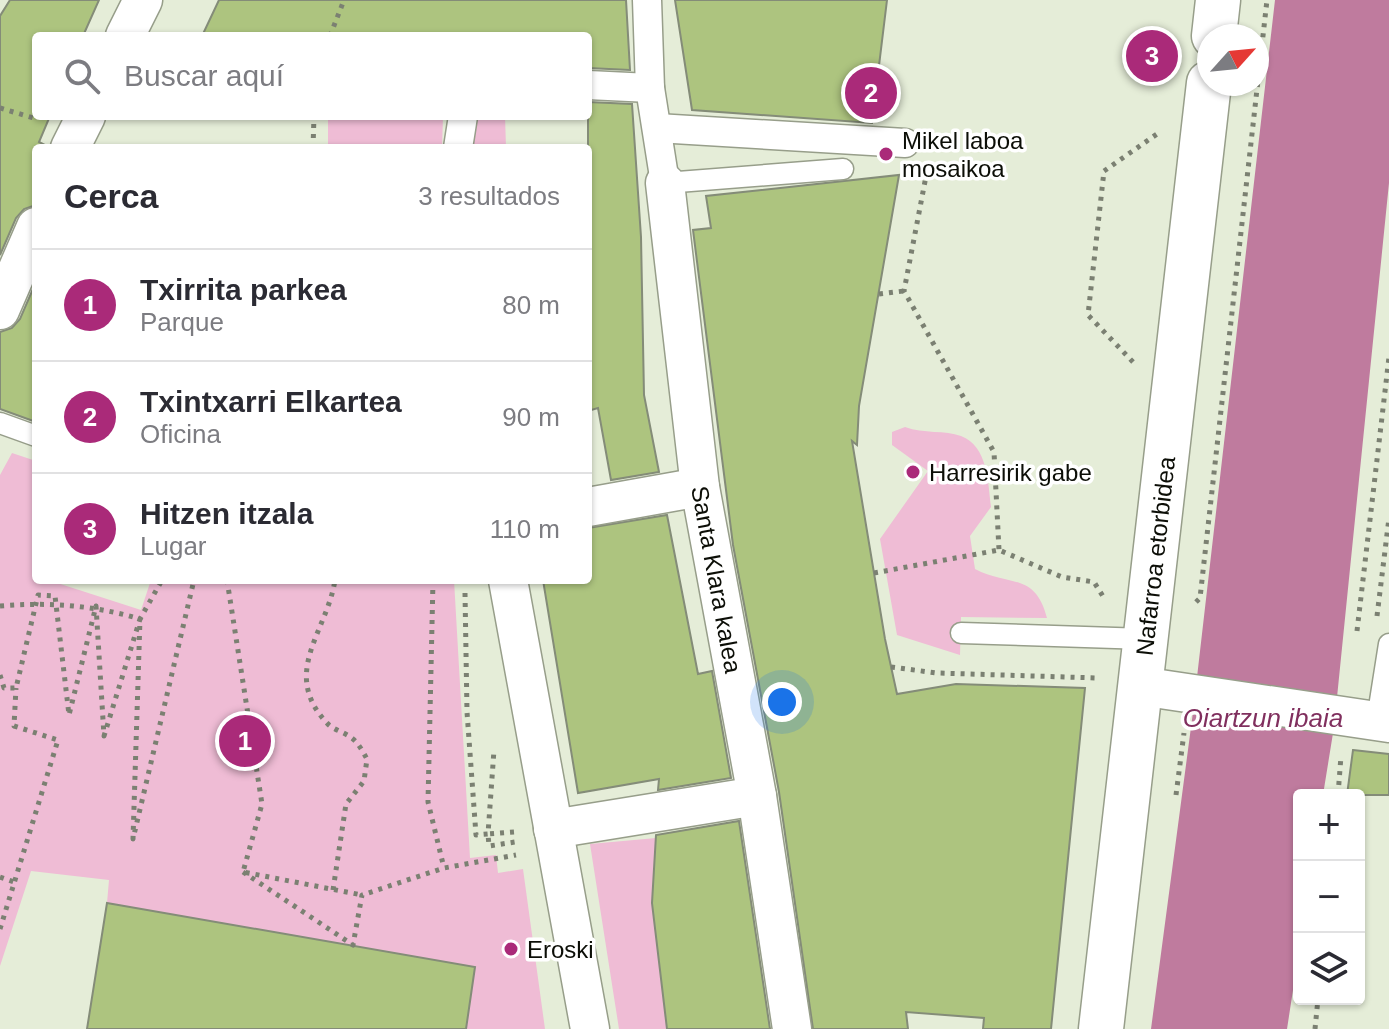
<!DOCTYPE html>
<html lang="es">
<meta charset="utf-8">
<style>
:root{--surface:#fff;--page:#f2f2f3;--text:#2b2b33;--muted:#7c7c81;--line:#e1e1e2;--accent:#aa2a79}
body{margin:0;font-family:Helvetica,sans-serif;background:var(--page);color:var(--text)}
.controls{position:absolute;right:24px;bottom:24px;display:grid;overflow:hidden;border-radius:8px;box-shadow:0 2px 6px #0004}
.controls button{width:72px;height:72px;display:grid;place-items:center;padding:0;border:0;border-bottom:2px solid var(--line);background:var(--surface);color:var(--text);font:40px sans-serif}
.compass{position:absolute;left:1197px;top:24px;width:72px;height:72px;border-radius:50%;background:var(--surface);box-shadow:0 2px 6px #0004;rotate:63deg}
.you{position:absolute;left:782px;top:702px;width:28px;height:28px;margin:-20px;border:6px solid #fff;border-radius:50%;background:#1a73e8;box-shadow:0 0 0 12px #1a73e833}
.badge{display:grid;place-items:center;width:52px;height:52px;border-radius:50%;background:var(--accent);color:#fff;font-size:26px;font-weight:700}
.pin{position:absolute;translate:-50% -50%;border:4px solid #fff;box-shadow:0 2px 8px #0006}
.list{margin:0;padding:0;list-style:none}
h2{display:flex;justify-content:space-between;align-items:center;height:104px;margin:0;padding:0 32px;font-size:34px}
h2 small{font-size:26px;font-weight:400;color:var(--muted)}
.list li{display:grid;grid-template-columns:52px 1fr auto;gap:24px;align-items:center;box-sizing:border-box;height:112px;padding:0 32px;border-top:2px solid var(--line)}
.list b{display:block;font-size:30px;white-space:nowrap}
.list p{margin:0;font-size:26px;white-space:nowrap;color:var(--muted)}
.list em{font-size:26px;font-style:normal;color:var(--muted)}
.icon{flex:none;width:44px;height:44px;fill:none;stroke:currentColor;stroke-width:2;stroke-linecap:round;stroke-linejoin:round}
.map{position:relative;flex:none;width:1389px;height:1029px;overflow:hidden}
.search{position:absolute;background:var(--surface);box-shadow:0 2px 6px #0004;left:32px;top:32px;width:560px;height:88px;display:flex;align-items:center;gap:20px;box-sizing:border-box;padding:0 28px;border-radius:8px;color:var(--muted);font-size:30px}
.panel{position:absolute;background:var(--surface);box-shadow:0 2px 6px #0004;left:32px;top:144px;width:560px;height:440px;border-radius:8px}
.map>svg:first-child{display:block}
.green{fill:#efbcd5}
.water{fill:#bf7b9e}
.building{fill:#adc47f;stroke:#848c78;stroke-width:2}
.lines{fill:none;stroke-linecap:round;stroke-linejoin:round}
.service-casing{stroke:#979e8a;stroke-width:23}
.pedestrian-casing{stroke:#979e8a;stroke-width:31}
.minor-casing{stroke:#979e8a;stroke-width:41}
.secondary-casing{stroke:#979e8a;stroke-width:47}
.path{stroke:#7b8072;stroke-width:5;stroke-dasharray:4 6;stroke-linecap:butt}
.service{stroke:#fff;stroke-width:20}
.pedestrian{stroke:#fff;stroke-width:28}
.minor{stroke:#fff;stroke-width:38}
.secondary{stroke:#fff;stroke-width:44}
.poi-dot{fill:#aa2a79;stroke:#fff;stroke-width:3}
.labels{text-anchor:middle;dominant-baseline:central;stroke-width:7;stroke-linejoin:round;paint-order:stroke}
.poi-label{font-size:24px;fill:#0c0e07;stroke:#fff;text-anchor:start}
.street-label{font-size:24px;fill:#0c0e07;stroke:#fff}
.water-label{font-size:26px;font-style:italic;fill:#802f5e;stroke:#fff}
</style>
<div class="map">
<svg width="1389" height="1029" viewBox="0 0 1389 1029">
<rect width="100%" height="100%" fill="#e5edd8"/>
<!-- green -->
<g class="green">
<path d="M328 116H443L442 148H328Z"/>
<path d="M478 116H505L506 148H468V124Z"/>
<path d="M905 427C924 434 945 430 961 436 988 446 988 483 991 507L970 536 975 569C1010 587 1035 572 1047 618L961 617 960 655 897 635 880 539 928 471 892 445V432Z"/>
<path d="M12 453 36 461V580H48L141 610 151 580H454L470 858 496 855 498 873 523 869 545 1029H466L474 967 107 903 109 880 31 871 0 966V475Z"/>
<path d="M656 838 653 892 667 1029H619L590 844Z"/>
</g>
<!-- water -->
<path class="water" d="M1275 0H1389V183L1334 727 1323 795H1299V951L1287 1029H1151L1193 712Z"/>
<!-- building -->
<g class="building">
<path d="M10 0H99L83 36H36V116H50L39 142 45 145 36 148V205L24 209 16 218 0 255V16Z"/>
<path d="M219 0H626L630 70 588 68V36H202Z"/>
<path d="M675 0H887L872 123 692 110Z"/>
<path d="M588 102 632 104 641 237 644 395 659 472 611 480 598 408 588 411Z"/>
<path d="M899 175 859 406 857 445 852 441 885 639 897 694 956 684 1085 688 1051 1029H983L984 1018 906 1012 908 1029H813L779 792 733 545 693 230 711 228 706 196Z"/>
<path d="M36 282V422L0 409V332L12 328 20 319Z"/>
<path d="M667 515 698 674 712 671 731 778 658 790 659 779 578 793 543 580H588V528Z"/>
<path d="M1353 750 1389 754V795H1347Z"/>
<path d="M739 821 770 1029H667L652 903 656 835Z"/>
<path d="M107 903 475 967 466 1029H87Z"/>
</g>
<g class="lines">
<defs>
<g id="service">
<path d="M665 183 843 169"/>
<path d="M0 423 36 436"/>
<path d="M961 633 1146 639"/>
<path d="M1377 720 1389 644"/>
</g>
<g id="pedestrian">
<path d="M647 0 650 88 665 183"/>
<path d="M588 85 650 88"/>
<path d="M657 128 905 143"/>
<path d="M458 148 463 116"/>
</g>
<g id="minor">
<path d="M125 36 143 0"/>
<path d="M70 148 86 116"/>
<path id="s1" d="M665 183 700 487 757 796 792 1029"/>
<path d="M0 310 36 227"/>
<path d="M588 507 700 487"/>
<path d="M508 580 590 1029"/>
<path d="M1140 686 1389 723"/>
<path d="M553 829 757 796"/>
</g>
<g id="secondary">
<path d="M1214 36 1218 0"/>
<path id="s2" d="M1101 1029 1209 83"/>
</g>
</defs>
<!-- service casing -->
<use href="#service" class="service-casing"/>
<!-- pedestrian casing -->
<use href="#pedestrian" class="pedestrian-casing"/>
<!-- minor casing -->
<use href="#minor" class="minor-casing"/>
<!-- secondary casing -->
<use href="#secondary" class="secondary-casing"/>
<!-- path -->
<g class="path">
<path d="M330 36 344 0"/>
<path d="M0 108 37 119"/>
<path d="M313 148 314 116"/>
<path d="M927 171 904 291 994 452 999 550"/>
<path d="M879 294 904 291"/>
<path d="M1133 362 1088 315 1104 171 1157 134"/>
<path d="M874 573 999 550 1062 577 1094 582 1104 598"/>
<path d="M227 580 262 804 243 872 362 895"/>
<path d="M433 580 428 802 444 868"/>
<path d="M465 593 467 712 476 835 488 834 494 750"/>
<path d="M1196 602 1200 598 1267 0"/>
<path d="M0 606C49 602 93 605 140 619L162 580"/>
<path d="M1377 616 1389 518"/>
<path d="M1357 631 1389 357"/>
<path d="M891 667 937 673 1097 678"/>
<path d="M0 675 4 688H16L38 595 55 596 69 715 96 606 104 736 140 619 133 839 194 580"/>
<path d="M1176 795 1184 733"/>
<path d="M1338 795 1341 756"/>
<path d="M514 832 488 834 489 846 515 842"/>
<path d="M243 872 353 945 362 895 444 868 516 855"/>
<path d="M0 877 14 882"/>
<path d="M333 890 346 804 364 781 367 759C363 752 359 744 353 739 345 732 333 730 327 723 280 673 327 632 335 580"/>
<path d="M0 929 58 740 14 726 16 688"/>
<path d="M1315 1029 1318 999"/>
</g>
<!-- service -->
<use href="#service" class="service"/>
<!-- pedestrian -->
<use href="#pedestrian" class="pedestrian"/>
<!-- minor -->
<use href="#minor" class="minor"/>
<!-- secondary -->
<use href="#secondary" class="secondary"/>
</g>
<!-- markers -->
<g class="poi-dot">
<circle cx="886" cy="154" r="8"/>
<circle cx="913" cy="472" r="8"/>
<circle cx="511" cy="949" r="8"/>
</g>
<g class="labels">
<!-- poi labels -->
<g class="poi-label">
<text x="902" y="140">Mikel laboa<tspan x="902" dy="28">mosaikoa</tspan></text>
<text x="929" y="472">Harresirik gabe</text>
<text x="527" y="949">Eroski</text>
</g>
<!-- street labels -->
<g class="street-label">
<text stroke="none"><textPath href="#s2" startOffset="476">Nafarroa etorbidea</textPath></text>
<text stroke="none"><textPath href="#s1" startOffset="400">Santa Klara kalea</textPath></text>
</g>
<!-- water labels -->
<g class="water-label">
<text x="1263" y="718">Oiartzun ibaia</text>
</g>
</g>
</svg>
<div class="controls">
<button>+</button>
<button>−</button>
<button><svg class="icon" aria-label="layers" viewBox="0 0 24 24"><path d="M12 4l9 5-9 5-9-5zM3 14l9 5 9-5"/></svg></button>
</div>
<svg class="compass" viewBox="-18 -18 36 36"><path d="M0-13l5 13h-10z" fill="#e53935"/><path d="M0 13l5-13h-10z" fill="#7c7c81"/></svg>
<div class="you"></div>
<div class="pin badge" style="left:245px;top:741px">1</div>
<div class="pin badge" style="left:871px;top:93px">2</div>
<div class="pin badge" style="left:1152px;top:56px">3</div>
<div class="search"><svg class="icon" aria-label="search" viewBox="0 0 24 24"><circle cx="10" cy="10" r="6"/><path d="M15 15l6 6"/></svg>Buscar aquí</div>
<section class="panel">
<h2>Cerca<small>3 resultados</small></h2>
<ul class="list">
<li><span class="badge">1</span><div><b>Txirrita parkea</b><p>Parque</p></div><em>80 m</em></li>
<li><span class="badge">2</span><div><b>Txintxarri Elkartea</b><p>Oficina</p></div><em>90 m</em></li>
<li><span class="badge">3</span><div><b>Hitzen itzala</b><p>Lugar</p></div><em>110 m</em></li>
</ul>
</section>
</div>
